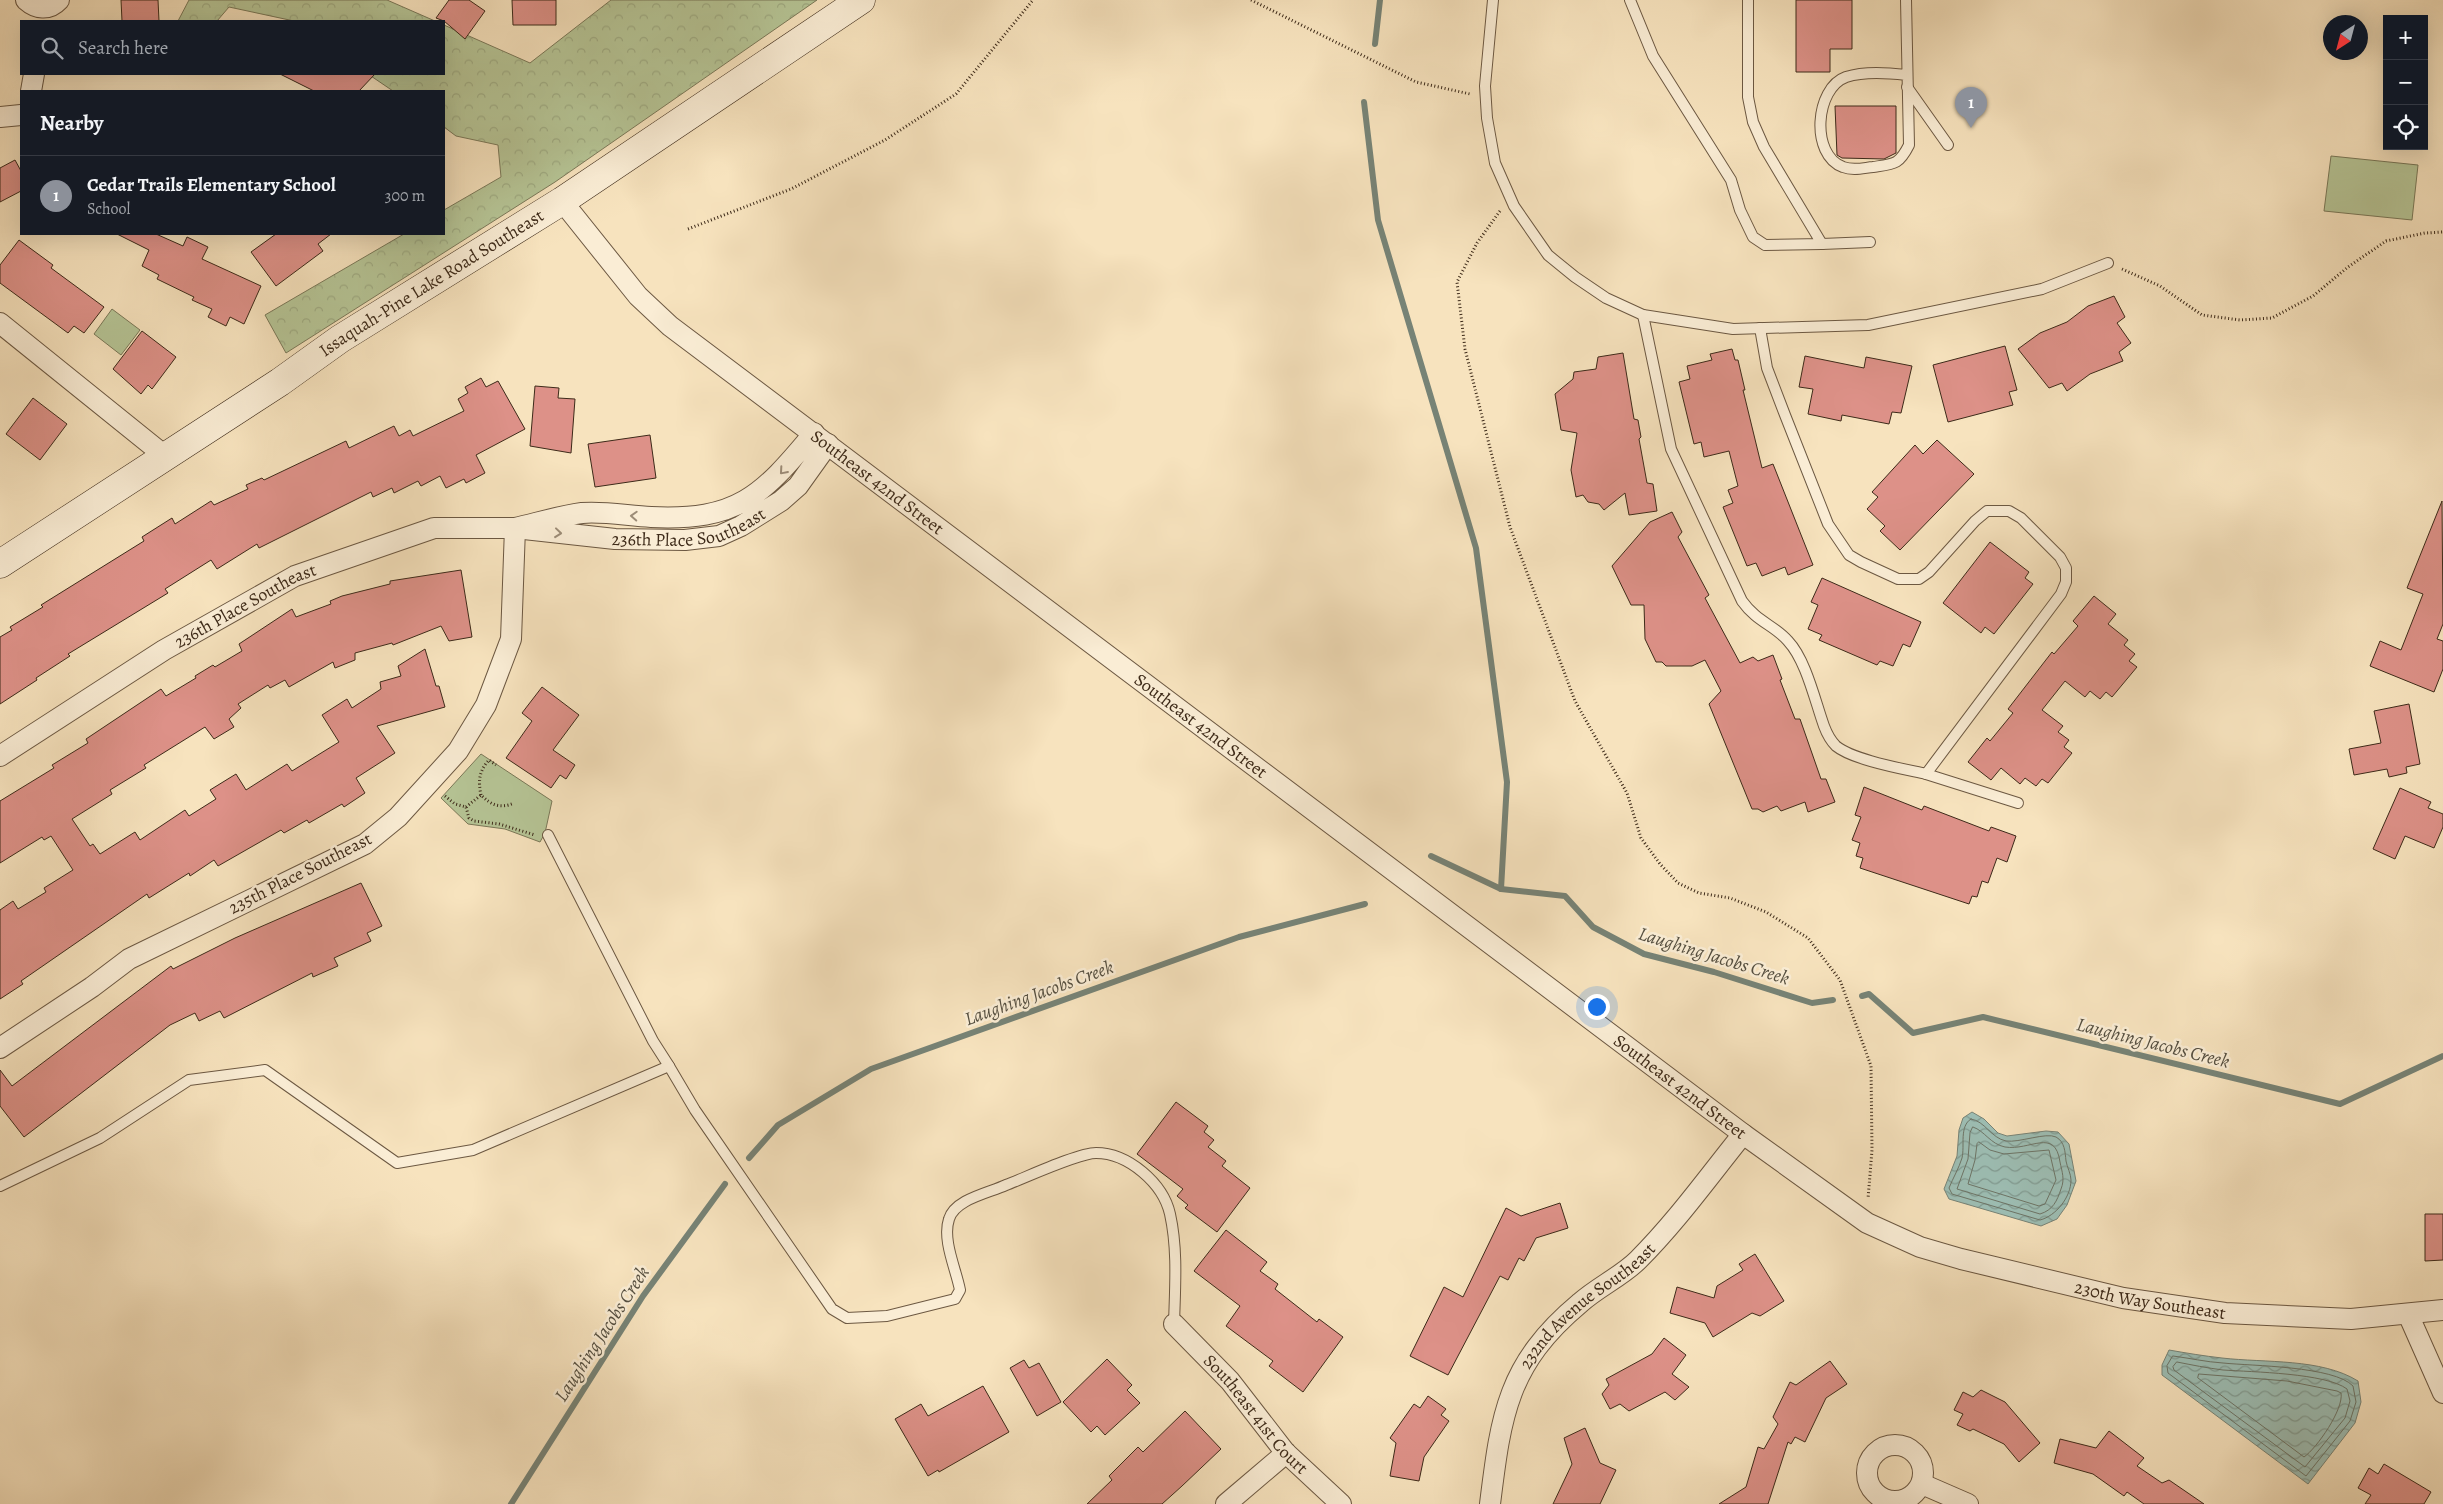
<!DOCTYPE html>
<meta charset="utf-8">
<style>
:root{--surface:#171b24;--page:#20242c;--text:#f1f3f6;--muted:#9ea1a6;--line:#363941;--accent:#8c9099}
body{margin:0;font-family:Alegreya,serif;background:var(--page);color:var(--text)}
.controls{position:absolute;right:15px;top:15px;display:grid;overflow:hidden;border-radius:0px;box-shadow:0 5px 20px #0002}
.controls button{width:45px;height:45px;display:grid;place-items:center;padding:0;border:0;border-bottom:1px solid var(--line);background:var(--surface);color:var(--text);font:25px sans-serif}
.compass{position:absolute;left:2323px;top:15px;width:45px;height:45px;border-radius:50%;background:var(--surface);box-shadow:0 5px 20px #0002;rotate:216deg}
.you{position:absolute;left:1596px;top:1006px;width:18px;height:18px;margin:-12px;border:4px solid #fff;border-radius:50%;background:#1a73e8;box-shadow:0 0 0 8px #1a73e833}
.badge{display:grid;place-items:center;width:32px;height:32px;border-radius:50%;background:var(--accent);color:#fff;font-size:16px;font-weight:700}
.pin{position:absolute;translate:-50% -41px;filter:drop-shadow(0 1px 2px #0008)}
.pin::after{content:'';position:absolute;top:26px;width:18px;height:15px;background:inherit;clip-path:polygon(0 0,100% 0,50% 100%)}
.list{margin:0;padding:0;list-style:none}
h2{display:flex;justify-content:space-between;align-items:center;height:65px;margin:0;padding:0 20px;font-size:21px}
h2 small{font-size:16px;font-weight:400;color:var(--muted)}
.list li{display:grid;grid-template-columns:32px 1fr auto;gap:15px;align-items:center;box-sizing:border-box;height:80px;padding:0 20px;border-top:1px solid var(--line)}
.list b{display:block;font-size:19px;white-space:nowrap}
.list p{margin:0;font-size:16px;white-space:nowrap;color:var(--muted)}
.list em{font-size:16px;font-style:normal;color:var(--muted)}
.icon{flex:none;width:28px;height:28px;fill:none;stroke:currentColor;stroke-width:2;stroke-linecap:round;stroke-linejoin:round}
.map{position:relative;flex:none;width:2443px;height:1504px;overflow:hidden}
.search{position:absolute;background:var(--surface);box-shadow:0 5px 20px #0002;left:20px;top:20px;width:425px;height:55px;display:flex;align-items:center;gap:12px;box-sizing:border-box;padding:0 18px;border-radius:0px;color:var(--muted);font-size:19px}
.panel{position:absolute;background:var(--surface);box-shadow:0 5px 20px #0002;left:20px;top:90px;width:425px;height:145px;border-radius:0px}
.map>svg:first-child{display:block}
.forest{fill:url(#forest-crowns);stroke:#7a7858}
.green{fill:#b6c596;stroke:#7a7858}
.water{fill:url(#water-waves);stroke:#778376}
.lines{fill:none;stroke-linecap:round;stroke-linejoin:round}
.shore{stroke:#6d7466;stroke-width:1}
.stream{stroke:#778376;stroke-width:6}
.building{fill:#dd9188;stroke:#3d2a19}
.service-casing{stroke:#6c5842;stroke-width:12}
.minor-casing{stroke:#6c5842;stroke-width:22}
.secondary-casing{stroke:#3d2a19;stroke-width:29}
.path{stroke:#3d2a19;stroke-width:3;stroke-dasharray:1 2.5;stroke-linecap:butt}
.service{stroke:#faedd5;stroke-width:10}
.minor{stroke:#faedd5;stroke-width:20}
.secondary{stroke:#faedd5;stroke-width:28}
.oneway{stroke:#9c8c77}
.labels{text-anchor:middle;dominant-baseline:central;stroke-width:5;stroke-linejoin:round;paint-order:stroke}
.street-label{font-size:18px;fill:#3d2a19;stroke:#faedd5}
.water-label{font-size:19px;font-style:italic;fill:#554f40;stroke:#faedd5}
</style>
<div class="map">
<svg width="2443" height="1504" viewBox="0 0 2443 1504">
<defs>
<pattern id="forest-crowns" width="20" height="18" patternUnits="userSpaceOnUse" patternTransform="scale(1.25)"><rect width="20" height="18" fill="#b6c596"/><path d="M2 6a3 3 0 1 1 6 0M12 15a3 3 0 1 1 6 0" fill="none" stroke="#9da981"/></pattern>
<pattern id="water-waves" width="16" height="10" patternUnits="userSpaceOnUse" patternTransform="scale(1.25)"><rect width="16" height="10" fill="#9dbeb4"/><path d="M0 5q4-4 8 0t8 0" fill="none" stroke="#819b92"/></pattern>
</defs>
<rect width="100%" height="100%" fill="#f7e3be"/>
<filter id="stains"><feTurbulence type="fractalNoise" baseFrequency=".004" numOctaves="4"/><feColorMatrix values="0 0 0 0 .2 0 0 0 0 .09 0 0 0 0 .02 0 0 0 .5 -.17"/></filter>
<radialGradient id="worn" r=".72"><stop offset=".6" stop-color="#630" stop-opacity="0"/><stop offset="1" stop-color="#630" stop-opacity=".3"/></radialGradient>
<!-- forest -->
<g class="forest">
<path d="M189 0H387L435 21H294L229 7 217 21H178Z"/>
<path d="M611 0H817L555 182 286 353 265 315 404 234H444V210L501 177 498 145 456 136 444 127V91H393L368 74H444V25L530 63Z"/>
</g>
<!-- green -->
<g class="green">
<path d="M2331 156 2418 165 2412 220 2324 211Z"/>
<path d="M112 309 140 330 121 355 94 334Z"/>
<path d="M481 754 552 801 545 833 540 842 505 829 468 824 441 798Z"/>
</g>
<!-- water -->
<g class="water">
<path d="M1972 1112 1984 1119 1998 1133 2007 1136 2046 1131 2058 1132 2069 1144 2076 1181 2067 1205 2057 1219 2041 1226 1949 1199 1944 1189 1957 1156 1959 1130 1963 1118Z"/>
<path d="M2169 1350C2186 1353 2204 1356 2222 1358 2265 1363 2321 1358 2358 1381L2361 1402 2355 1423 2308 1484 2162 1375V1365Z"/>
</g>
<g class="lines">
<!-- shore -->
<g class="shore">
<path d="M1971 1119C1985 1121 1991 1138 2006 1141 2019 1143 2046 1132 2056 1137 2065 1142 2065 1152 2066 1161 2067 1167 2071 1174 2071 1180 2071 1197 2056 1216 2040 1220L1952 1194 1949 1188C1953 1178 1959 1168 1962 1158 1965 1146 1959 1126 1971 1119Z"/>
<path d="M1973 1127C1985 1131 1990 1144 2005 1147 2030 1151 2055 1127 2060 1162 2062 1172 2065 1179 2061 1189 2057 1201 2053 1210 2040 1214L1957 1189 1968 1159 1970 1133Z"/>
<path d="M1979 1142 1990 1150 2004 1154 2049 1150 2056 1180 2045 1204 2039 1206 1968 1184 1975 1160 1977 1144Z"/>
<path d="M2173 1356C2189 1358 2206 1362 2223 1363 2252 1366 2334 1366 2353 1386L2356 1402 2350 1421 2306 1476 2168 1373 2167 1366Z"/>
<path d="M2177 1362C2192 1365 2207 1368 2223 1370 2252 1372 2326 1373 2347 1389L2350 1401 2345 1418 2305 1467 2174 1370 2173 1367Z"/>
<path d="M2199 1374 2287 1381 2337 1391 2341 1393C2344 1409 2317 1448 2304 1457L2198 1378Z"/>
</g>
<!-- stream -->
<g class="stream">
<path d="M1375 44 1380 0"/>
<path d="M1364 102 1378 220 1476 548 1507 782 1501 889"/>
<path d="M1431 856 1501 889 1565 896 1593 927 1644 954 1714 972 1812 1003 1833 1000"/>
<path d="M1862 996 1869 994 1913 1033 1983 1017 2340 1104 2443 1056"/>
<path d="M749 1158 778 1125 871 1069 1239 937 1365 904"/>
<path d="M511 1504 643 1296 725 1184"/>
</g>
</g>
<!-- building -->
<g class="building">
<path d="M121 0H158L159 21H122Z"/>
<path d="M449 0H469L485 11 465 39 444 21 436 18Z"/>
<path d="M512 0H556V25H513Z"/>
<path d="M1796 0H1852V49H1830V72H1796Z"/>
<path d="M280 74H375L359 91H314Z"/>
<path d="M1835 106H1896V153L1884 159 1842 158 1837 155Z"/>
<path d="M15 160 21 171V191L0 202V168Z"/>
<path d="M117 234H156L183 246 187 237 208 247 202 259 261 286 244 324 230 317 226 326 208 317 212 309 192 300 194 297 157 279 159 275 142 266 149 250Z"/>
<path d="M276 234H331L318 244 323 251 276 286 251 252Z"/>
<path d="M19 240 53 265 51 268 104 307 84 333 74 326 68 333 0 283V265Z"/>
<path d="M2114 296 2125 317 2117 323 2131 343 2119 352 2123 361 2090 374 2067 391 2062 383 2049 388 2018 349 2040 333 2067 322 2088 306Z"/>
<path d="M142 331 176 357 152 389 148 385 141 394 113 369Z"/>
<path d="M2005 346 2017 390 2009 392 2013 405 1948 422 1933 365Z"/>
<path d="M1732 349 1735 360H1738L1745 390H1743L1762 468 1773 464 1813 565 1788 575 1785 567 1762 576 1756 563 1747 566 1723 507 1733 503 1728 490 1738 486 1729 451 1704 457 1701 442 1694 444 1679 382 1690 379 1687 366 1712 360 1710 354Z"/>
<path d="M1623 353 1634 419 1638 420 1641 437 1639 439 1647 483 1653 484 1657 511 1629 515 1625 493 1604 510 1599 504 1588 502 1583 495 1576 497 1571 470 1577 433 1561 430 1555 394 1573 379 1574 372 1596 369 1598 357Z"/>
<path d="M1805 356 1864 368 1866 357 1912 366 1901 413 1892 412 1889 424 1842 415 1841 421 1808 414 1813 389 1799 387Z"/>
<path d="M481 378 486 387 498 381 525 429 476 455 485 473 466 483 464 479 446 488 440 476 421 486 418 481 394 493 392 488 373 497 371 492 259 548 257 544 217 569 211 560 165 589 168 593 68 654 70 656 36 678 37 680 0 704V637L12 630 10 627 43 607 41 605 144 541 142 537 172 518 175 524 211 501 214 505 248 489 246 485 262 478 264 480 346 441 349 448 394 426 399 436 410 430 413 436 464 411 458 399 468 393 465 387Z"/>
<path d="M535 386 559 388 558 398 575 399 571 453 530 446Z"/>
<path d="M33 398 67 424 40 460 6 434Z"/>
<path d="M650 435 656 478 595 487 588 444Z"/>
<path d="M1937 440 1974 474 1900 550 1880 531 1885 526 1867 509 1878 497 1872 492 1915 445 1923 454Z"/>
<path d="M2442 501 2443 624 2437 639 2443 641V669L2434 692 2370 666 2380 641 2401 650 2423 594 2407 588Z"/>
<path d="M1672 512 1682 532 1678 537 1709 595 1705 598 1740 663 1753 657 1758 661 1773 655 1782 679 1780 680 1795 719H1800L1821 779H1826L1835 802 1808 812 1805 802 1781 811 1777 806 1763 812 1758 809H1752L1709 704 1721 691 1705 660 1692 666H1666L1662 662H1656L1645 639 1644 605H1631L1612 566 1650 522Z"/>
<path d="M1990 542 2029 572 2025 578 2033 584 1994 634 1985 627 1981 633 1943 603Z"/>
<path d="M461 570 472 637 449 641 441 626 393 645 392 643 355 653V660L335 668 333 662 289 687 285 680 270 688 268 685 238 704 241 708 229 719 234 727 214 739 205 727 144 765 146 768 110 790 112 794 72 819 90 846 93 844 100 854 135 832 140 840 185 810 189 816 216 799 210 790 236 774 246 790 287 764 292 771 339 742 322 715 347 699 352 708 381 689 380 682 401 676 398 666 425 649 436 686H439L445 707 377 726 395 753 356 778 365 793 344 807 342 804 309 823 307 820 284 833 281 830 218 866 214 860 190 876 189 873 149 898 147 894 21 981 23 984 0 999V910L13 901 18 909 46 892 44 888 73 870 51 836 44 840 42 837 0 863V801L54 768 52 765 88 743 86 739 161 689 166 696 196 678 195 676 213 665 215 667 242 651 239 644 292 609 296 617 331 604 330 601 342 596 390 584V581Z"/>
<path d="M1822 578 1921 622 1910 647 1903 644 1893 666 1880 661 1877 665 1819 640 1822 635 1808 629 1818 605 1811 602Z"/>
<path d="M2094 596 2116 614 2108 624 2128 640 2124 645 2135 654 2129 661 2137 667 2112 697 2106 692 2100 699 2090 691 2085 697 2065 681 2042 710 2063 726 2058 732 2069 740 2064 747 2072 753 2048 783 2042 779 2036 786 2025 778 2020 784 2001 768 1991 780 1968 762 1987 738 1990 741 2013 713 2008 709 2052 652 2054 654 2078 626 2073 621Z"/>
<path d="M542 687 579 715 553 750 575 765 566 779 560 775 551 788 506 758 532 721 522 713Z"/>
<path d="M2409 704 2420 764 2406 767 2407 773 2389 777 2387 769 2354 775 2349 749 2381 743 2374 711Z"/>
<path d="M1864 787 1922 810 1924 806 1989 831 1991 827 2016 836 2007 862 1997 858 1988 883 1982 881 1977 897 1972 896 1969 904 1860 868 1863 858 1856 856 1860 843 1852 840 1861 817 1855 815Z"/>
<path d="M2400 788 2431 802 2428 808 2443 814V827L2434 848 2405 836 2395 859 2373 849Z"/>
<path d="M361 883 382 926 367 933 371 941 334 958 338 966 313 977 312 973 224 1018 220 1011 199 1021 195 1013 170 1025 24 1137 0 1106V1070L12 1086 171 966 173 969 235 938Z"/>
<path d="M1176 1102 1208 1126 1204 1132 1214 1140 1208 1147 1226 1161 1222 1166 1250 1188 1217 1232 1185 1208 1188 1205 1177 1196 1183 1189 1137 1154Z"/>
<path d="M1560 1203 1568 1228 1536 1238 1524 1261 1519 1258 1508 1280 1500 1276 1448 1375 1410 1356 1444 1287 1463 1297 1506 1208 1521 1216Z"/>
<path d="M2425 1214H2443V1260L2425 1261Z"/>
<path d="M1226 1230 1267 1262 1260 1271 1278 1284 1275 1289 1317 1322 1319 1319 1343 1337 1303 1392 1269 1366 1273 1361 1226 1326 1240 1306 1194 1271Z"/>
<path d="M1755 1254 1784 1301 1760 1316 1752 1313 1713 1337 1705 1323 1670 1313 1677 1287 1714 1298 1717 1286 1743 1270 1739 1264Z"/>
<path d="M1664 1338 1686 1355 1672 1374 1689 1387 1675 1400 1665 1392 1629 1411 1620 1404 1610 1409 1602 1394 1609 1385 1606 1379 1652 1354Z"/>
<path d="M1107 1359 1132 1385 1127 1390 1140 1403 1105 1435 1097 1426 1091 1432 1063 1402Z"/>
<path d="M1024 1360 1029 1368 1039 1363 1061 1402 1037 1416 1010 1368Z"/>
<path d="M1830 1361 1847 1384 1826 1398 1805 1442 1795 1437 1791 1444 1788 1442 1768 1504H1719L1746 1487 1758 1447 1764 1449 1778 1424 1773 1417 1790 1382 1796 1385Z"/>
<path d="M983 1386 1009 1432 939 1472 938 1470 928 1476 895 1419 921 1404 928 1416Z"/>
<path d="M1981 1390 2005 1402 2040 1443 2019 1462 2004 1444 1973 1429 1970 1431 1957 1425 1963 1414 1954 1410 1963 1392 1973 1397Z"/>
<path d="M1428 1396 1446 1409 1441 1415 1449 1421 1424 1457 1419 1481 1390 1476 1396 1443 1390 1438 1414 1404 1420 1408Z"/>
<path d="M1185 1411 1221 1449 1182 1486 1162 1504H1087L1112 1480 1109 1476 1138 1447 1143 1452Z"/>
<path d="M1585 1428 1600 1463 1616 1470 1600 1504H1553L1572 1464 1564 1438Z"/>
<path d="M2109 1431 2144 1458 2137 1466 2162 1483 2169 1480 2204 1504H2144L2127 1492 2124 1496 2093 1474 2054 1463 2060 1439 2096 1448Z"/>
<path d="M2384 1464 2431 1492 2424 1504H2365L2371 1495 2358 1488 2369 1468 2378 1474Z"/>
</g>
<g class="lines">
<defs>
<g id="service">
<path d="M1493 0 1485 86 1487 118 1495 163 1514 206 1548 255 1575 277 1606 298 1643 315 1733 329 1868 325 2042 289 2108 263"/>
<path d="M1630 0 1653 56 1731 180 1740 210 1753 237 1765 245 1822 244 1764 147 1753 122 1748 97V0"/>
<path d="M1906 0 1909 145C1899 165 1894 164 1873 167 1863 168 1853 171 1843 167 1810 155 1815 88 1846 77 1865 71 1888 73 1907 75"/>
<path d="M1907 87 1948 145"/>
<path d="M1822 244 1870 242"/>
<path d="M1643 315 1671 449 1742 601C1757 622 1774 625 1788 641 1806 660 1815 701 1824 726 1827 734 1830 740 1836 746 1853 760 1904 769 1926 774L2061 594 2066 582V568L2060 557 2021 518 2009 511H1987L1975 521 1929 572 1919 579H1898L1861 562 1849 555 1828 524 1785 415 1767 368 1760 328"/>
<path d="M1926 774 2018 803"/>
<path d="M548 835 653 1041 669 1066"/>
<path d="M0 1186 100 1138 189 1080 265 1070 397 1163 473 1150 669 1066 695 1110 832 1309 847 1318 887 1316 955 1299 960 1290C956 1269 942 1240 949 1219 955 1199 989 1193 1006 1185 1025 1178 1078 1153 1096 1153 1128 1153 1163 1183 1170 1214 1178 1250 1175 1288 1174 1324"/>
</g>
<g id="minor">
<path d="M26 0C36 9 49 11 59 0"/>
<path d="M31 91 34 74"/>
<path d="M0 117 21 115"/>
<path id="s1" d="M562 201 638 296 670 326 1743 1134 1867 1223 1920 1247 1961 1259 2123 1298 2225 1313 2351 1319 2443 1310"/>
<path d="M0 323 165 456"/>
<path id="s2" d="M814 433C761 497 737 521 651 517 629 516 604 511 582 513 560 516 537 523 515 528L615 539 685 540 719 536 741 526 781 501 798 486 828 444"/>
<path id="s3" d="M0 756 164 650 295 576 434 528H515L511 639 486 705 458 751 398 817 365 844 129 959 92 987 0 1048"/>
<path d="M2408 1314 2443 1393"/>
<path id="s4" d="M1174 1324 1230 1381 1285 1452 1341 1504"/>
<circle cx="1895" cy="1473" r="28"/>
<path d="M1922 1484 1968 1504"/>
<path d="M1226 1504 1286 1453"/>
<path id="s5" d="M1490 1504C1501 1415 1507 1364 1580 1303 1598 1287 1622 1276 1638 1260 1677 1221 1709 1176 1743 1134"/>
</g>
<g id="secondary">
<path id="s6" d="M0 564 280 382 340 339 562 201 861 0"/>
</g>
</defs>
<!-- service casing -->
<use href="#service" class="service-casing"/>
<!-- minor casing -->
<use href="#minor" class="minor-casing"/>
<!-- secondary casing -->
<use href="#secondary" class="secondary-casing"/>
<!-- path -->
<g class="path">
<path d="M1251 0 1416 82 1470 94"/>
<path d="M1500 211 1477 243 1457 282 1465 349 1510 527 1575 701 1627 793 1641 838 1660 864 1678 883 1699 893 1730 898 1766 912 1808 938 1840 980 1871 1066 1872 1150 1868 1199"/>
<path d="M688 229 791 189 885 140 956 94 1033 0"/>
<path d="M2122 269 2160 286 2202 315 2240 320 2272 318 2313 296 2348 267 2386 241 2425 233 2443 232"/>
<path d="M481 795C478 781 479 771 489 760L496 765"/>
<path d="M445 796 455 804 466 807 469 818 474 821 499 824 535 835"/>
<path d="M466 807 481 795C491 805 500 809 514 803"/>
</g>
<!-- service -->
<use href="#service" class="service"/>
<!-- minor -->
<use href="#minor" class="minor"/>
<!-- secondary -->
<use href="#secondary" class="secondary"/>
</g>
<!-- one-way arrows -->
<defs><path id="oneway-chevron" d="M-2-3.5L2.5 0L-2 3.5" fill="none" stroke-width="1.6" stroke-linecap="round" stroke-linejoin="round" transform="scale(1.25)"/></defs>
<g class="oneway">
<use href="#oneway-chevron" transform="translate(783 471) rotate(131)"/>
<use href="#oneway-chevron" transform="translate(634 516) rotate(-177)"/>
<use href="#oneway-chevron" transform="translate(558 533) rotate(6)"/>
</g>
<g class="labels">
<!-- street labels -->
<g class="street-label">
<text stroke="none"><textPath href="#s6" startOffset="515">Issaquah-Pine Lake Road Southeast</textPath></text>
<text stroke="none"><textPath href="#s1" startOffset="425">Southeast 42nd Street</textPath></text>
<text stroke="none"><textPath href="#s2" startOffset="508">236th Place Southeast</textPath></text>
<text stroke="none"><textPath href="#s3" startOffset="288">236th Place Southeast</textPath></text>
<text stroke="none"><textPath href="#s1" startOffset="830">Southeast 42nd Street</textPath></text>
<text transform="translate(300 873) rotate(-27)">235th Place Southeast</text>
<text stroke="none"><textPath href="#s1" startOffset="1430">Southeast 42nd Street</textPath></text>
<text stroke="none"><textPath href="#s1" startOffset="1956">230th Way Southeast</textPath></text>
<text stroke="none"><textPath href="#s5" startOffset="231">232nd Avenue Southeast</textPath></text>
<text stroke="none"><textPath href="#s4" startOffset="122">Southeast 41st Court</textPath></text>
</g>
<!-- water labels -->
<g class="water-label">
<text transform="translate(1714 956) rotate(17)">Laughing Jacobs Creek</text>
<text transform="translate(1039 993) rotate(-20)">Laughing Jacobs Creek</text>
<text transform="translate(2153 1043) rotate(14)">Laughing Jacobs Creek</text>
<text transform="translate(602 1334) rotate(-57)">Laughing Jacobs Creek</text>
</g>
</g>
<rect width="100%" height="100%" filter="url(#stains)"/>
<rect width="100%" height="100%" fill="url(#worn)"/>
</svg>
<div class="controls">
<button>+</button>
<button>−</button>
<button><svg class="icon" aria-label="locate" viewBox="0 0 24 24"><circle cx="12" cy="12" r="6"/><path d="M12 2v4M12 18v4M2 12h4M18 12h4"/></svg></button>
</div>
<svg class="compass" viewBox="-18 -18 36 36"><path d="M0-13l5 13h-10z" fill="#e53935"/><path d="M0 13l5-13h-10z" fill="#9ea1a6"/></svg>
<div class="you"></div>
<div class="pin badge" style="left:1971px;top:128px">1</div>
<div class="search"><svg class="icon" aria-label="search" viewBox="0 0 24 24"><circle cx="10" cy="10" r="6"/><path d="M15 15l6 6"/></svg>Search here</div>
<section class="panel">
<h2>Nearby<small></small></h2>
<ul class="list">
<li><span class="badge">1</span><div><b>Cedar Trails Elementary School</b><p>School</p></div><em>300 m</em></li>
</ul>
</section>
</div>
